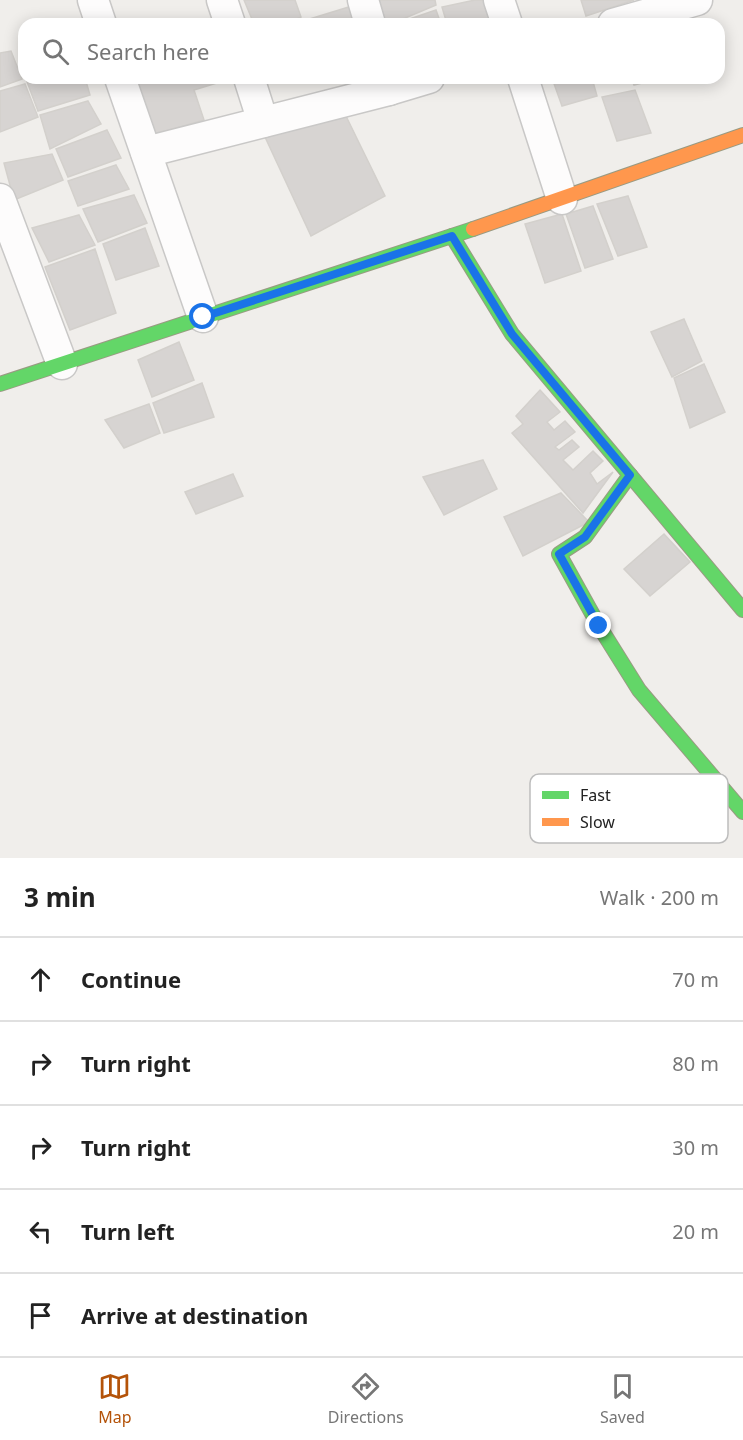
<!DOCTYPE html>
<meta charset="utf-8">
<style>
:root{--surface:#fff;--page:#f2f2f2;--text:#222;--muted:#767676;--line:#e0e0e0;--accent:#b45309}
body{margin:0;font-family:"Noto Sans",sans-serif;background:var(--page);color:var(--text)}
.stop{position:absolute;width:18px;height:18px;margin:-14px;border:4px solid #1a73e8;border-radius:50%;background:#fff}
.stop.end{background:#1a73e8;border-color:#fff;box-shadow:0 2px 6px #0008}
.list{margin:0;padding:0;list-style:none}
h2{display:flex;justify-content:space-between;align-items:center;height:78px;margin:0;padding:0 24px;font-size:26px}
h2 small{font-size:20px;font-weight:400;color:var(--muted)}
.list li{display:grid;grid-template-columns:39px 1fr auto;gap:18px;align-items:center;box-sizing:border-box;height:84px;padding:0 24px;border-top:2px solid var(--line)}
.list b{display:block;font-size:22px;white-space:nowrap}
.list em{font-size:20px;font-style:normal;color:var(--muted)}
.icon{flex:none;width:33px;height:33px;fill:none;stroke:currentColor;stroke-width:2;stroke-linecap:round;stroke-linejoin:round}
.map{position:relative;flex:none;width:743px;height:858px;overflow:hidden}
.search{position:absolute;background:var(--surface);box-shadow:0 3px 15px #0003;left:18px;right:18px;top:18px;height:66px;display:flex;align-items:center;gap:15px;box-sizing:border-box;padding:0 21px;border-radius:18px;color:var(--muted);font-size:22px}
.sheet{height:498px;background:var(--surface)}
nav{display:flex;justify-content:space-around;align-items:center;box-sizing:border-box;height:84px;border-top:2px solid var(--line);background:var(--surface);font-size:16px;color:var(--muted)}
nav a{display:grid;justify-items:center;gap:3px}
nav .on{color:var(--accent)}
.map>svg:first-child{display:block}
.building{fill:#d7d4d2;stroke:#d3d0cc;stroke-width:1.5}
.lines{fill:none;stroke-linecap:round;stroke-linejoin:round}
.street-casing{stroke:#c9c8c7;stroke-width:33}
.fast-casing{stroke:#999a82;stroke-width:16}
.slow-casing{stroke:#999a82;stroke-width:16}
.street{stroke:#fdfcfc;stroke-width:30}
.fast{stroke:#63d668;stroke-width:14}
.slow{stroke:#ff974d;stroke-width:14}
.route{stroke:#1a73e8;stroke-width:8}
.key{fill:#fff;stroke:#bdbdbd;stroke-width:1.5}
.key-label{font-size:16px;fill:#222}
</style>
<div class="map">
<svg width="743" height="858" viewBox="0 0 743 858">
<rect width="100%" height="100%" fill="#f0eeeb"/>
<!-- building -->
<g class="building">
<path d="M244 0H295L301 17 286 24H254Z"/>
<path d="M379 0H435L436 5 391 24H386Z"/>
<path d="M475 0H488L496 24H447L442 7Z"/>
<path d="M581 0H634L586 16Z"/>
<path d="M352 6 358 24H304L303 21Z"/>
<path d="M436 10 441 24H395Z"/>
<path d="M11 51 22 79 0 87V53Z"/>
<path d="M29 78H85L90 95 38 111 26 79Z"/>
<path d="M130 78H233L194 90 204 120 152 135Z"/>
<path d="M552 78H592L597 96 562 106Z"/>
<path d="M631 78H661L634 85Z"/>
<path d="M25 84 38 117 0 132V91Z"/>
<path d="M635 90 651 133 617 141 602 97Z"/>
<path d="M88 101 101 124 50 149 40 115Z"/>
<path d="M344 112 385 196 311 236 265 137Z"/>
<path d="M107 130 121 158 68 177 56 149Z"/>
<path d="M52 154 63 180 14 200 4 163Z"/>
<path d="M116 165 129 189 78 206 68 181Z"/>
<path d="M134 195 147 223 98 242 83 209Z"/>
<path d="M628 196 647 247 618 256 597 204Z"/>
<path d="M593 206 613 259 585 268 566 214Z"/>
<path d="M562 214 581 271 545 283 525 224Z"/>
<path d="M79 215 95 245 49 262 32 228Z"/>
<path d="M145 228 159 266 116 280 103 244Z"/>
<path d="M95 249 116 313 70 330 45 267Z"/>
<path d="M684 319 702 361 672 377 651 332Z"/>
<path d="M179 342 194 380 152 397 138 360Z"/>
<path d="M704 364 725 412 690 428 674 378Z"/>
<path d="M202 383 214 417 164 433 153 403Z"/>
<path d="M540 390 560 412 547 422 554 430 565 421 575 432 555 447 559 450 572 440 579 447 563 460 573 470 593 451 603 461 590 473 597 484 613 472 583 513 512 433 523 424 516 416Z"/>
<path d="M149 404 160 433 124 448 105 420Z"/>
<path d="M483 460 497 489 444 515 423 477Z"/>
<path d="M233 474 243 496 196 514 185 492Z"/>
<path d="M561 493 589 522 523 556 504 517Z"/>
<path d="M664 534 690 562 650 596 624 569Z"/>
</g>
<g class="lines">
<defs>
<g id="street">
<path d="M93 0 101 24"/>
<path d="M222 0 230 24"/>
<path d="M363 0 370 24"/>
<path d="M499 0 507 24"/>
<path d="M613 24 697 0"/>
<path d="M120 78 203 317"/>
<path d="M249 78 263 122"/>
<path d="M385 78 389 90 429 78"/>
<path d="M523 78 562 199"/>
<path d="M146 152 389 90"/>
<path d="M0 199 62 364"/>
</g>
<g id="fast">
<path d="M452 236 512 334 743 610"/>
<path d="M0 384 473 229"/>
<path d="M630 475 585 537 559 554 599 626 639 690 743 812"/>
</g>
<path id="slow" d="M473 229 743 135"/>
</defs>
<!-- street casing -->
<use href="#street" class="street-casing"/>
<!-- fast casing -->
<use href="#fast" class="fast-casing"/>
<!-- slow casing -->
<use href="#slow" class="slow-casing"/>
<!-- street -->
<use href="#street" class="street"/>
<!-- fast -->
<use href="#fast" class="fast"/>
<!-- slow -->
<use href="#slow" class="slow"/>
</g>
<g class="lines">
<!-- route -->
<path class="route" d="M203 317 452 236 512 334 630 475 585 537 559 554 599 626"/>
</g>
<!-- legend -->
<rect x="530" y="774" width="198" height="69" rx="9" class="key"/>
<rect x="542" y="791" width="27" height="8" fill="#63d668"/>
<rect x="542" y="818" width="27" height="8" fill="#ff974d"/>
<g class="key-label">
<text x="580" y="801">Fast</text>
<text x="580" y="828">Slow</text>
</g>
</svg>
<div class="stop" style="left:203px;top:317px"></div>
<div class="stop end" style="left:599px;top:626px"></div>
<div class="search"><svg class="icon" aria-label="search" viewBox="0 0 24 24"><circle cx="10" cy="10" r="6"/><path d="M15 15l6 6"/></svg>Search here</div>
</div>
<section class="sheet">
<h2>3 min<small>Walk · 200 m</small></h2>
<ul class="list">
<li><svg class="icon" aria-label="ahead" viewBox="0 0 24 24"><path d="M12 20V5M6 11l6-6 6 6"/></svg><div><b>Continue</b></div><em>70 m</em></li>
<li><svg class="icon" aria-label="right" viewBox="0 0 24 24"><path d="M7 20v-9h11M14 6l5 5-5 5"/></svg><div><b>Turn right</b></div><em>80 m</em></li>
<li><svg class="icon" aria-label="right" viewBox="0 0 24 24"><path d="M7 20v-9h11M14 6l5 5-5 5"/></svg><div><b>Turn right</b></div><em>30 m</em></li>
<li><svg class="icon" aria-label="left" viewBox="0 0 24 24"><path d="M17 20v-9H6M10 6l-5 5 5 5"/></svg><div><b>Turn left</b></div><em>20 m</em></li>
<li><svg class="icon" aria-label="arrive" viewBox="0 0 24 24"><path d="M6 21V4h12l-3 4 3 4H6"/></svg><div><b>Arrive at destination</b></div></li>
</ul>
</section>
<nav>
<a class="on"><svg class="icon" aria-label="map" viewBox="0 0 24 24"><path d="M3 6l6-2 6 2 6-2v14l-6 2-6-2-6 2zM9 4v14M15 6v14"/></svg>Map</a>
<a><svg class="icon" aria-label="directions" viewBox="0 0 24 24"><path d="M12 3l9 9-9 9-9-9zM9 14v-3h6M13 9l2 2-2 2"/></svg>Directions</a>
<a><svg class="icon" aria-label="saved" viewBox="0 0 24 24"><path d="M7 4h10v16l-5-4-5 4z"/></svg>Saved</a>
</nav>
